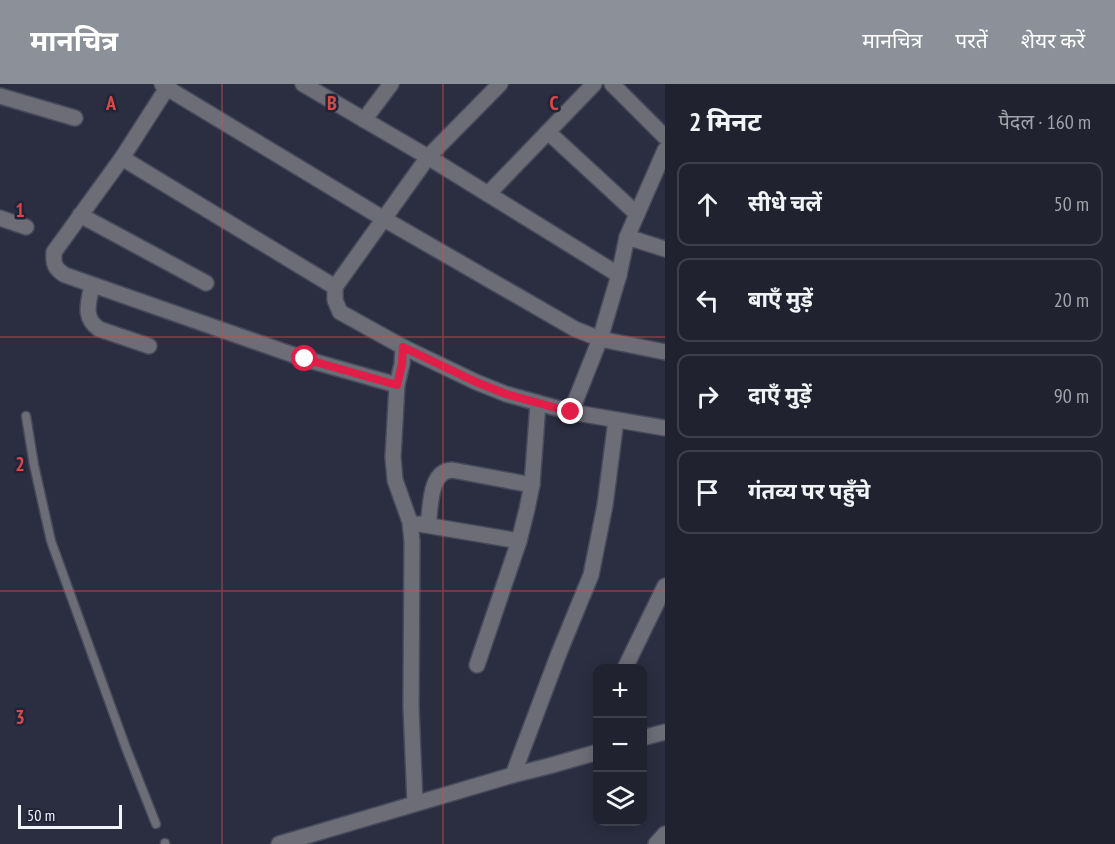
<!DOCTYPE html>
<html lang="hi">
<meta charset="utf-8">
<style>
:root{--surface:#202230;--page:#2d2f3c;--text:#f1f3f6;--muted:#a2a4ab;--line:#3d3f4c;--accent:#8c9099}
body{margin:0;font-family:"PT Sans Narrow","Noto Sans Devanagari",sans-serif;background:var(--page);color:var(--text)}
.controls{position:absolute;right:18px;bottom:18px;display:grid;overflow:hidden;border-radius:12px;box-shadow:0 3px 15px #0003}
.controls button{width:54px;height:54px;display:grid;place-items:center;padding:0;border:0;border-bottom:2px solid var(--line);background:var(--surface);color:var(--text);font:30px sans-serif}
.scale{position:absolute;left:18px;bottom:15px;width:104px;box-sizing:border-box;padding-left:6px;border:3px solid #f2f4fe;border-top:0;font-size:16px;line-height:21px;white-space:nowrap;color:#f2f4fe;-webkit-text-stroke:4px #212436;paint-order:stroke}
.stop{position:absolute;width:18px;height:18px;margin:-14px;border:4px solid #e11d48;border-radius:50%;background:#fff}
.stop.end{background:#e11d48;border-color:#fff;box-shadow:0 2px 6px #0008}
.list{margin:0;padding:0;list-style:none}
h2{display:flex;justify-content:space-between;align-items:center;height:78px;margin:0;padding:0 24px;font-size:26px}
h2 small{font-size:20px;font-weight:400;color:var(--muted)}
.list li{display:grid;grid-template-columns:39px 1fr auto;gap:18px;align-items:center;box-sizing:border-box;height:84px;margin:0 12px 12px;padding:0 12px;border:2px solid var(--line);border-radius:12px}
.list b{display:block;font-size:22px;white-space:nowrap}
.list em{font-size:20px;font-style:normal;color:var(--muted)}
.icon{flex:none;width:33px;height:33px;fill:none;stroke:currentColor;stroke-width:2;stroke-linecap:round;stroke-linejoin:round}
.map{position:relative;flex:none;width:665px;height:760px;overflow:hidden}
header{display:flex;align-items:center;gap:36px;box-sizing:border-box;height:84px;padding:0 30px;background:var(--accent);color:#fff}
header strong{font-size:28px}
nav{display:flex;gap:33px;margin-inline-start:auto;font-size:21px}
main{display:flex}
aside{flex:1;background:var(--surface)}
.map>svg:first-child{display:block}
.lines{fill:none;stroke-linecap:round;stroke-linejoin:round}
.lane-casing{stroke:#474a5b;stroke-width:11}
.street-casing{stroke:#474a5b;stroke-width:18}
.lane{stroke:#6c6d77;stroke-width:8}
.street{stroke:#6c6d77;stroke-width:15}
.route{stroke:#e11d48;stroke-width:8}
.grid{fill:none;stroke:#da4748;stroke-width:1.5;stroke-opacity:0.55}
.grid-label{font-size:20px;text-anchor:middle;font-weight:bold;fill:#da4748;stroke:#212436;stroke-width:5;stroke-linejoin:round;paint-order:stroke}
</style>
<header>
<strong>मानचित्र</strong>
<nav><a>मानचित्र</a><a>परतें</a><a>शेयर करें</a></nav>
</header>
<main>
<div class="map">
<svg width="665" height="760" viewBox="0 0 665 760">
<rect width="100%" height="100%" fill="#2b2e40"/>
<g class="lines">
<defs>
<g id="lane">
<path d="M26 332 34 381 51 457 126 664 156 740"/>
<path d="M165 759V760"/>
</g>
<g id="street">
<path d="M162 0 167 4 122 74 335 203"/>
<path d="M169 0 167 4 384 135 575 245 600 255 665 268"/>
<path d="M303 0 428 73 335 203V216L340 228 403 263 476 298 506 310 571 328"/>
<path d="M500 0 428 73 619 191"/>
<path d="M612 0 665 53"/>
<path d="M0 12 75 34"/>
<path d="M364 36 391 0"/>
<path d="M548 48 637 130"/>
<path d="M122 74 54 168C53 180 55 185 65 191L305 275 397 301"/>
<path d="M488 110 594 0"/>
<path d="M80 131 206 199"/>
<path d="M0 134 26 143"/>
<path d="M627 153 665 66"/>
<path d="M665 165 627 153 619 191 600 255 571 328 665 344"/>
<path d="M92 201C89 218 82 233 99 245L149 262"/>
<path d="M403 263 402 280 397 301 393 373 395 396 410 438 412 457 411 623 415 719"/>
<path d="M419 440 519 457"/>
<path d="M428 441C431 423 429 387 452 386L532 401"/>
<path d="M477 581 519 457 527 425 532 401 538 319"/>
<path d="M625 584 665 502"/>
<path d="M642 654 665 648"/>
<path d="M513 691 559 569 591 491 605 421 616 336"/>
<path d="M279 760 513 691 549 682 598 668"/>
<path d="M656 760 665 750"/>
</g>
</defs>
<!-- lane casing -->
<use href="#lane" class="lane-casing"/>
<!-- street casing -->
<use href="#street" class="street-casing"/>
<!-- lane -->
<use href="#lane" class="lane"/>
<!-- street -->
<use href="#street" class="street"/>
</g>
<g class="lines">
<!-- route -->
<path class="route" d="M305 275 397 301 402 280 403 263 476 298 506 310 571 328"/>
</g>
<!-- grid -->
<path class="grid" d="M222 0V760M443 0V760M0 253H665M0 507H665"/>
<g class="grid-label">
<text x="111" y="26">A</text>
<text x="332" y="26">B</text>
<text x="554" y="26">C</text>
<text x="20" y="133">1</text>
<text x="20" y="387">2</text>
<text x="20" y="640">3</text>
</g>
</svg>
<div class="controls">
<button>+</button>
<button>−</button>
<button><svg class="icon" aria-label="layers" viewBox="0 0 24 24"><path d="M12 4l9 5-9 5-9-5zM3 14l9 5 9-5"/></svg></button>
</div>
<div class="scale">50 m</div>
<div class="stop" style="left:305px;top:275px"></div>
<div class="stop end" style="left:571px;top:328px"></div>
</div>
<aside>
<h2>2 मिनट<small>पैदल · 160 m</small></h2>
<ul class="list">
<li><svg class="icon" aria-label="ahead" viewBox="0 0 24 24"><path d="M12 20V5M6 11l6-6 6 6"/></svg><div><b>सीधे चलें</b></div><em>50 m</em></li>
<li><svg class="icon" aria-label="left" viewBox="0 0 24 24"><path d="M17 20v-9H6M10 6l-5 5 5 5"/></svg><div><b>बाएँ मुड़ें</b></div><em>20 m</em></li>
<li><svg class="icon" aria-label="right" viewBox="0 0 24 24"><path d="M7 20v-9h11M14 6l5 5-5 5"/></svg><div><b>दाएँ मुड़ें</b></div><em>90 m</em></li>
<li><svg class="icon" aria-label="arrive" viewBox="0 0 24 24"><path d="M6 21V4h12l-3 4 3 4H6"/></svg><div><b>गंतव्य पर पहुँचे</b></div></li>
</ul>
</aside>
</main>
